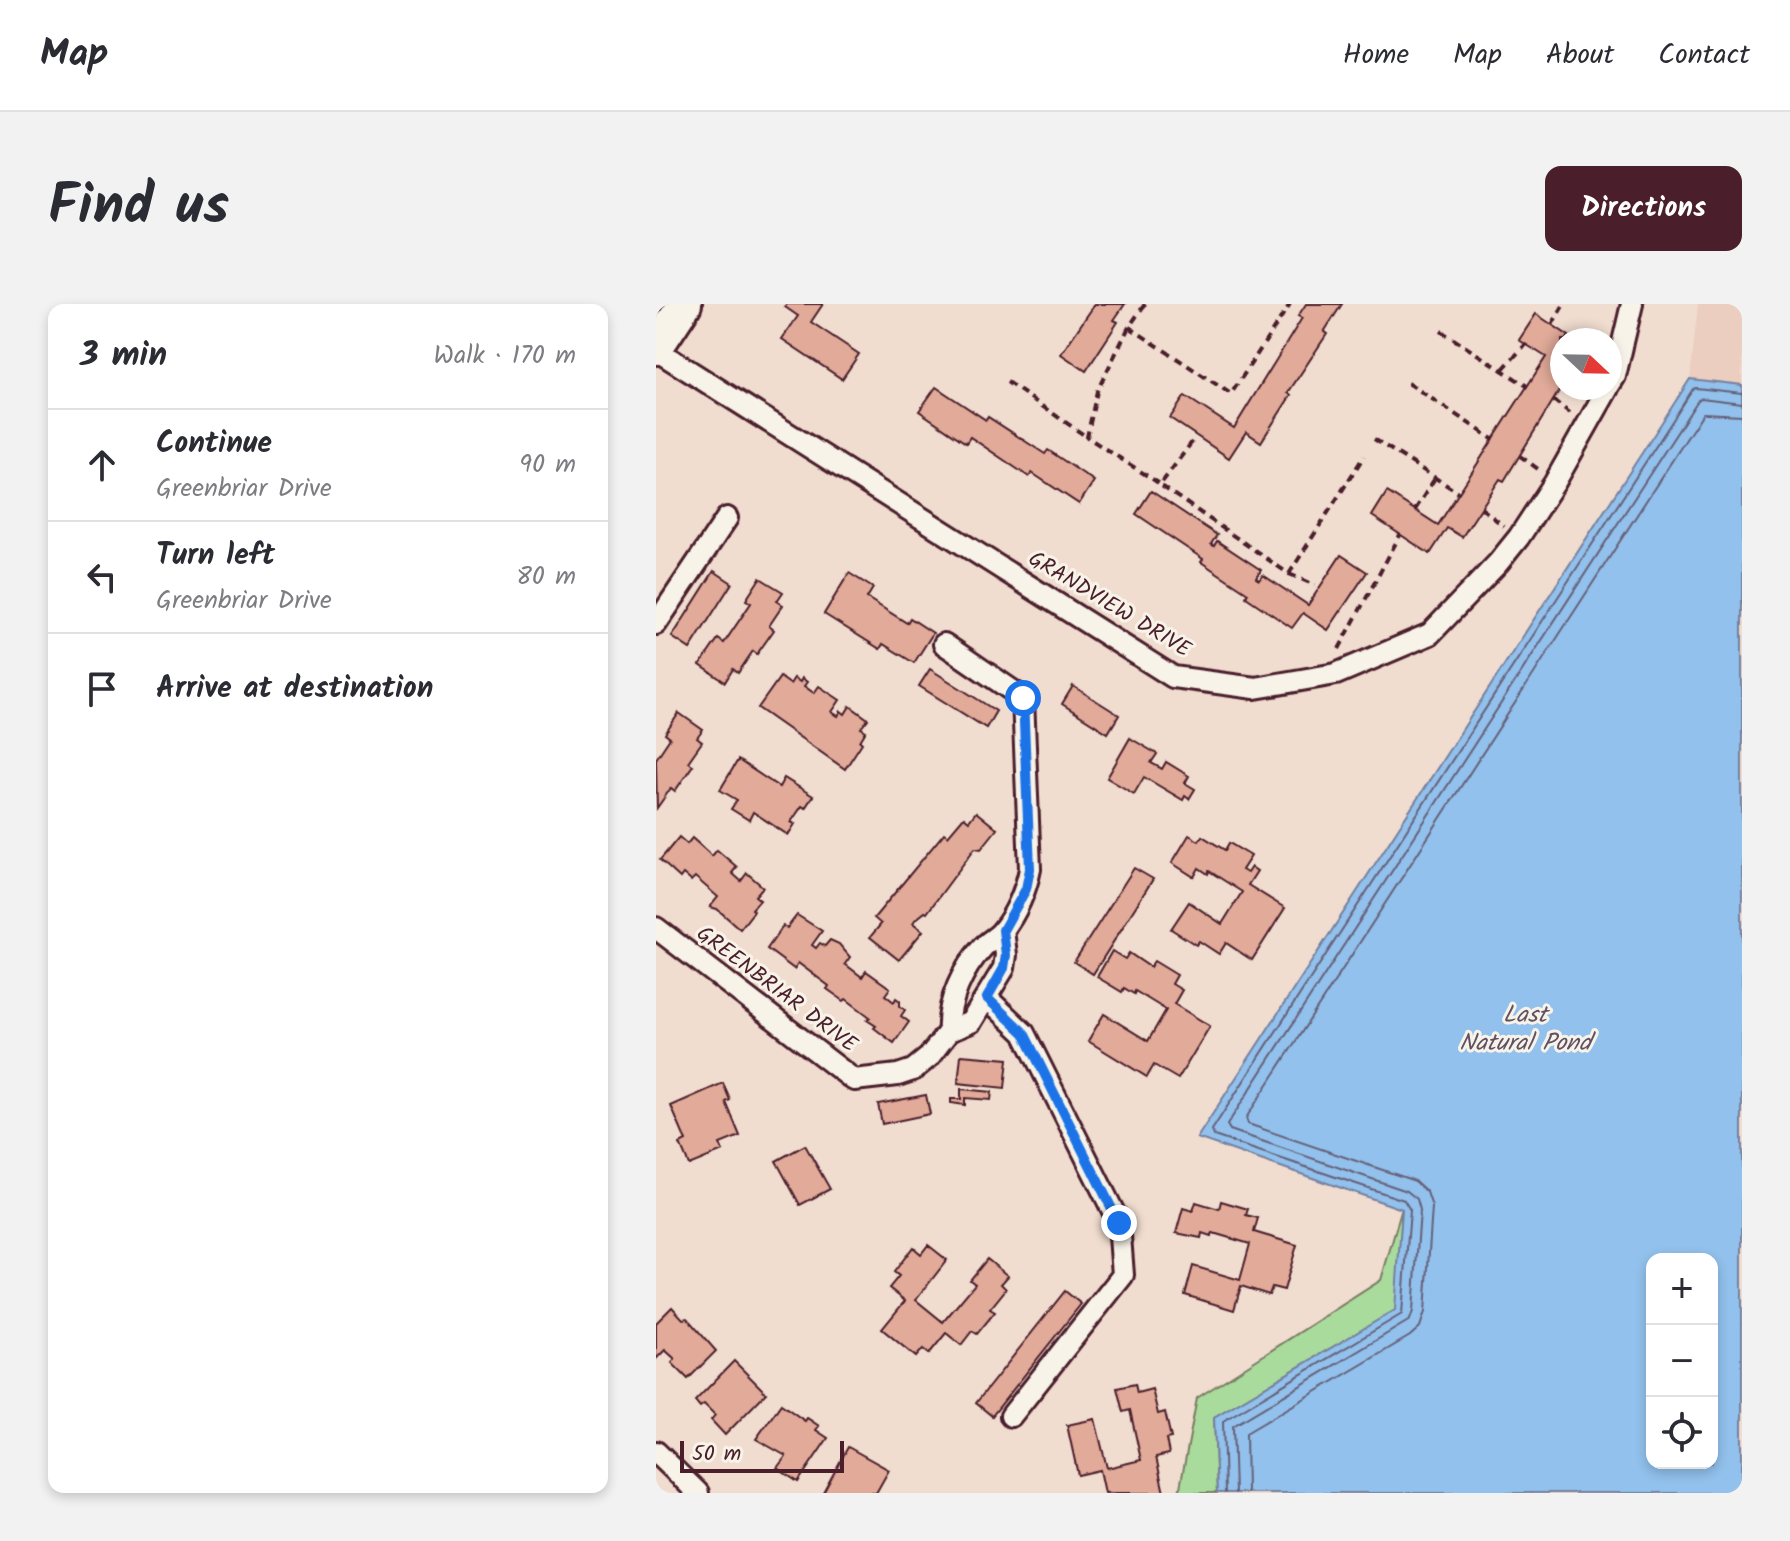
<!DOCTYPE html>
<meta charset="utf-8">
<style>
:root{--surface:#fff;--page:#f2f2f3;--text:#2b2b33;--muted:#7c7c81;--line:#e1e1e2;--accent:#4a1f2b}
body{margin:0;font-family:Kalam,sans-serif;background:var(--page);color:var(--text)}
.controls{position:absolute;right:24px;bottom:24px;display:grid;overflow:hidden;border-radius:16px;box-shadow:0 4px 12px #0003}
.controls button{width:72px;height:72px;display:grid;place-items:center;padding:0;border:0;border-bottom:2px solid var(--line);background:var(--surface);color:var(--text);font:40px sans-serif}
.compass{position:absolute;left:894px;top:24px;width:72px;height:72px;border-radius:50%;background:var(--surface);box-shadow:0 4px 12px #0003;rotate:112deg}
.scale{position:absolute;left:24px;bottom:20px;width:164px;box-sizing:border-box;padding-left:8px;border:4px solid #4a1f2b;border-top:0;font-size:22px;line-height:28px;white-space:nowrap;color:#4a1f2b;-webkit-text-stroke:6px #f7f3e8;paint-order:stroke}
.stop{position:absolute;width:24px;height:24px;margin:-18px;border:6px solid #1a73e8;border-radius:50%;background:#fff}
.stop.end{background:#1a73e8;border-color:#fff;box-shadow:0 2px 8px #0008}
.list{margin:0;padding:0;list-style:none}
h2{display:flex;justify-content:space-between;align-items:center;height:104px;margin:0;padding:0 32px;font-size:34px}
h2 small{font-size:26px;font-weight:400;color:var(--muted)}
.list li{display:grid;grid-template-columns:52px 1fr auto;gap:24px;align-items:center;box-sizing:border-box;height:112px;padding:0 32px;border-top:2px solid var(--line)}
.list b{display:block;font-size:30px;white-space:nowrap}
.list p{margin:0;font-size:26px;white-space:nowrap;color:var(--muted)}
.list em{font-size:26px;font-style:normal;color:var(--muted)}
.icon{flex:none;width:44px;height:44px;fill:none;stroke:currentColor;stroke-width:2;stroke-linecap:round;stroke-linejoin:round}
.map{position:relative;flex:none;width:1086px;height:1189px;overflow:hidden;border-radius:16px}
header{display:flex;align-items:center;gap:48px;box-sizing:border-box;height:112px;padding:0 40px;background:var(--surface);border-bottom:2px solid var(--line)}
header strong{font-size:38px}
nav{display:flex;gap:44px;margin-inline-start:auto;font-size:28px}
.intro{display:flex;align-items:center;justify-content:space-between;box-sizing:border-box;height:192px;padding:0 48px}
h1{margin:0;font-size:56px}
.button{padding:20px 36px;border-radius:16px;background:var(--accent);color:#fff;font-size:28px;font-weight:700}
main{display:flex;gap:48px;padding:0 48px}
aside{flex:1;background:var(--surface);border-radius:16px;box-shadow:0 4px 12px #0003}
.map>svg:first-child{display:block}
.built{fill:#eccec0}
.green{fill:#a9db9c;stroke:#7a7d64;stroke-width:2}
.water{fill:#91c1ec;stroke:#75809f;stroke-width:2;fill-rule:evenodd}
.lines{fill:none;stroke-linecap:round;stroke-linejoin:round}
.shore{stroke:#666078;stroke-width:2}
.building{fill:#e1aa99;stroke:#4a1f2b;stroke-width:2}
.street-casing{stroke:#4a1f2b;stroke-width:26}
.primary-casing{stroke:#4a1f2b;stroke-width:38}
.path{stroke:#4a1f2b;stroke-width:4;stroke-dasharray:8 6;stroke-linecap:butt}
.street{stroke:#f7f3e8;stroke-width:20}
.primary{stroke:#f7f3e8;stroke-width:32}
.route{stroke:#1a73e8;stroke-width:10}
.labels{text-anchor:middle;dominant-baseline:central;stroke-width:6;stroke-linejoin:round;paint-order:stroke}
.street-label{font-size:22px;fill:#4a1f2b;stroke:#f7f3e8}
.water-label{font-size:24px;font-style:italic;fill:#5f5065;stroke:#f7f3e8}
</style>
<header>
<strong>Map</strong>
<nav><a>Home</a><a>Map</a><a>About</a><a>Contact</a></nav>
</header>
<div class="intro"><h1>Find us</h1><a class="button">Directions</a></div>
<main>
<aside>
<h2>3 min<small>Walk · 170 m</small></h2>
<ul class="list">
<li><svg class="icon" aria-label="ahead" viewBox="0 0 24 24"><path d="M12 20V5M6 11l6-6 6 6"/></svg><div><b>Continue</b><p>Greenbriar Drive</p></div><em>90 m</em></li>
<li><svg class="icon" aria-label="left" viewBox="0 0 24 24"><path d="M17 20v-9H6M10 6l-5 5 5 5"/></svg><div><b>Turn left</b><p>Greenbriar Drive</p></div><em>80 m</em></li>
<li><svg class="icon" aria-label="arrive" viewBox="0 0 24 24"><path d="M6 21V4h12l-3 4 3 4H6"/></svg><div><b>Arrive at destination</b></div></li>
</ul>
</aside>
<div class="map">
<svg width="1086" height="1189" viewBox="0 0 1086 1189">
<rect width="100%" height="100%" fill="#f0ddd0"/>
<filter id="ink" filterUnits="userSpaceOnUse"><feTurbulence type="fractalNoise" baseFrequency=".0125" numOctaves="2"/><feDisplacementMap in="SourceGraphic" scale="16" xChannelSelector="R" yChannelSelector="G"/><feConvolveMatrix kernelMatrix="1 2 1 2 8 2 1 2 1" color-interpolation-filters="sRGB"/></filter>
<g filter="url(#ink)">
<!-- built -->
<path class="built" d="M1042 0H1086V81L1034 75Z"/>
<!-- green -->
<path class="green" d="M746 904 740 1006 558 1113 561 1189H523L541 1094 725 976Z"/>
<!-- water -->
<path class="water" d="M1034 75 1086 81V1189H561L558 1113 739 1006 746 905 541 834ZM996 955H1056V1159H996Z"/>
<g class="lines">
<!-- shore -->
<g class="shore">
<path d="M569 1189 567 1117 746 1010 754 906 748 896 558 832 556 826 1037 85 1040 84 1086 89"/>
<path d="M579 1189 577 1122 754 1016 757 1007 764 906 761 895 751 887 574 826 571 821 1042 96 1045 94 1086 99"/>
<path d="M591 1189 590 1129 754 1032 764 1023 769 1008 776 903 771 888 759 877 592 820 590 814 1047 109 1086 111"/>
</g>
</g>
<!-- building -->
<g class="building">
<path d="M131 0H167L155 18 203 50 186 75 126 35 142 12 129 3Z"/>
<path d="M439 0H469L458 16 462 18 430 67 405 50Z"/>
<path d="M650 0H686L668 28 671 30 632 89 635 91 605 138 590 128 573 154 514 114 529 92 578 124 646 14 642 12Z"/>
<path d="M880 10 913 32 910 36H906V42L898 55 906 60V82L848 177 844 175 806 233 791 224 774 250 716 212 731 188 782 221 890 53 863 36Z"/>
<path d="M280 83 330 116 332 113 389 150 392 146 438 177 423 200 376 169 373 173 314 133 310 139 263 107Z"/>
<path d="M495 187 561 231 555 240 558 242 561 237 605 266 600 274 603 276 607 271 652 301 685 251 711 268 672 326 647 309 636 324 590 293 592 289 545 258 547 255 480 210Z"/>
<path d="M58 267 76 279 34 345 16 333Z"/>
<path d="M193 269 217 284 211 294 251 319 254 314 277 329 258 359 227 340 224 345 168 310Z"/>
<path d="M104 274 127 288 121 297 127 301 113 322 118 326 101 350 97 347 82 369 77 365 69 378 44 361 62 335 68 339 95 299 90 296Z"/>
<path d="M274 365 340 407 330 424 263 382Z"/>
<path d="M124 373 134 380 138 374 144 378 146 374 151 378 148 382 158 389 163 382 184 396 176 408 182 412 185 407 189 410 194 402 212 415 205 424 210 427 204 437 206 439 189 465 102 404Z"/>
<path d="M417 382 463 411 452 429 406 400Z"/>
<path d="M23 409 47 426 41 434 46 438 32 458 37 461 19 487 15 484 1 504 0 455 14 434 9 430Z"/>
<path d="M474 434 501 450 495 459 506 465 510 458 533 472 529 479 539 485 533 495 529 492 527 496 488 473 478 490 451 474Z"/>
<path d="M82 456 123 483 128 474 157 492 149 504 146 502 135 518 139 520 132 531 97 508 93 516 75 505 81 496 64 486Z"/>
<path d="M320 508 341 525 325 545 319 544 271 609 269 608 259 616 257 619 267 627 243 656 214 633 225 620 218 614 288 529 292 532 308 513 313 517Z"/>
<path d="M533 531 543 537 546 532 569 546 573 539 595 552 586 566 591 569 595 563 601 567 592 581 629 604 596 656 570 639 563 650 543 637 540 641 515 625 533 598 566 620 586 588 553 567 552 570 543 564 538 573 516 559Z"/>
<path d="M23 533 31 540 36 534 56 552 61 546 81 563 76 569 85 577 91 569 107 583 99 592 104 596 96 605 98 607 84 625 61 605 54 603 62 593 39 573 35 577 27 570 24 574 4 556Z"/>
<path d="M478 564 497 575 437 670 418 658Z"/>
<path d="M141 611 166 627 156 641 160 644 164 639 169 642 174 636 183 640 194 653 189 660 206 673 210 667 234 684 229 691 238 698 240 694 244 697V702L249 706 245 712 253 718 238 739 218 724 220 722 211 716 214 713 190 695 188 697 171 685 173 682 142 659 138 665 111 645 127 622 131 624Z"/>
<path d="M456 647 469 655 473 649 494 663 498 657 521 671 516 680 526 686 518 700 554 722 522 775 498 761 491 773 432 737 448 710 492 737 510 706 479 687 478 690 468 684 466 688 441 673Z"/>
<path d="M305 751 352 755 349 784 302 779Z"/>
<path d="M67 779 74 796 70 798 84 832 64 840 67 847 33 861 24 840 30 837 15 802Z"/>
<path d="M305 785 336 788 335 796 309 794V801L295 799V795H305Z"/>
<path d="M270 791 274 810 226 820 222 800Z"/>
<path d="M149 841 174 885 144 901 120 857Z"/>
<path d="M565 897 592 905 590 911 602 914 598 928 641 941 628 986 616 983 613 991 585 982 578 1006 529 991 537 962 584 976 594 940 557 929 555 932 546 929 545 934 520 929 527 904 537 907 540 898 563 905Z"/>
<path d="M272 941 291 956 260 996 287 1018 319 980 314 976 331 955 352 972 345 980 350 985 334 1005 339 1008 321 1030 316 1027 305 1041 290 1029 273 1050 267 1045 260 1053 226 1025 249 997 233 984 243 972 238 968 257 943 265 950Z"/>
<path d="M409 987 425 1000 336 1112 320 1099Z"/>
<path d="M16 1003 27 1015 31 1014 60 1047 32 1075 16 1059 19 1055 9 1046 0 1055V1019Z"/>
<path d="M78 1057 110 1089 69 1131 55 1116 59 1111 48 1100 44 1103 39 1097Z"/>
<path d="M479 1080 481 1089 496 1085 502 1110 509 1108 515 1134 510 1135 513 1150 500 1153 508 1189H449L444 1166 422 1171 411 1121 439 1115 451 1164 485 1156 474 1106 467 1108 461 1084Z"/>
<path d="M125 1100 149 1117 151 1114 163 1122 160 1126 172 1134 142 1178 121 1164 130 1152 100 1135Z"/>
<path d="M192 1143 233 1166 220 1189H167Z"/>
</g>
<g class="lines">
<defs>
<g id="street">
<path d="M0 46 517 373 599 384 680 370 774 330 842 259 863 233 899 178 952 84"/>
<path d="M954 80 959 72 976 0"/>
<path d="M0 320 71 214"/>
<path d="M288 340 367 394 374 565C370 586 360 610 346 627 341 633 333 637 327 643 307 664 291 698 293 727"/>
<path d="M0 624 198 776 242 771 257 766 273 753 293 727 315 718 348 664 350 651 347 626"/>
<path d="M331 694 368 729 463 919 467 971 355 1112"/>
<path d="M0 1148 42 1189"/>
</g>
<path id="primary" d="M0 44 29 0"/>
</defs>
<!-- street casing -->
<use href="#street" class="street-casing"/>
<!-- primary casing -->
<use href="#primary" class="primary-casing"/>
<!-- path -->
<g class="path">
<path d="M489 0 473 23 441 87 431 133 504 180"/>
<path d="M896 21 908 0"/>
<path d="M473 23 575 90 634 0"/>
<path d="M785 27 871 82"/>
<path d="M847 65 870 40"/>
<path d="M351 78 431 133"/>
<path d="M752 79 838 136"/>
<path d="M897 96 914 109"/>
<path d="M718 135 803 189"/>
<path d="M536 138 504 181 633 270 708 152"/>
<path d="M864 152 882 165"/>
<path d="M825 204 848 222"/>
<path d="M759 206 779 174"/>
<path d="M633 270 659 281"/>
<path d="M683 345 744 231"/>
</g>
<!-- street -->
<use href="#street" class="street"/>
<!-- primary -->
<use href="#primary" class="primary"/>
</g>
</g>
<g class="lines" filter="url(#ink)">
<!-- route -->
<path class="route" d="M367 394 374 565 370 585 347 626 350 651 348 664 331 694 368 729 463 919"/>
</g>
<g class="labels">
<!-- street labels -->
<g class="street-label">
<text transform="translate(453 301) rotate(31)">GRANDVIEW DRIVE</text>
<text transform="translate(120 686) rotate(37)">GREENBRIAR DRIVE</text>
</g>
<!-- water labels -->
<g class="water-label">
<text x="869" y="711">Last<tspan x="869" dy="28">Natural Pond</tspan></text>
</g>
</g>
</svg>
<div class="controls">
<button>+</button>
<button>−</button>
<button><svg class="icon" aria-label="locate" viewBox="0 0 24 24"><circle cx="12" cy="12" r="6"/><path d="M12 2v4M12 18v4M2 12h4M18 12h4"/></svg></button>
</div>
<svg class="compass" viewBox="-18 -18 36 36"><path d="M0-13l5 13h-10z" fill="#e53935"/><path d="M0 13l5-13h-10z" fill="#7c7c81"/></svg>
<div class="scale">50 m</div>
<div class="stop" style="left:367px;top:394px"></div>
<div class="stop end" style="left:463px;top:919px"></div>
</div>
</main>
